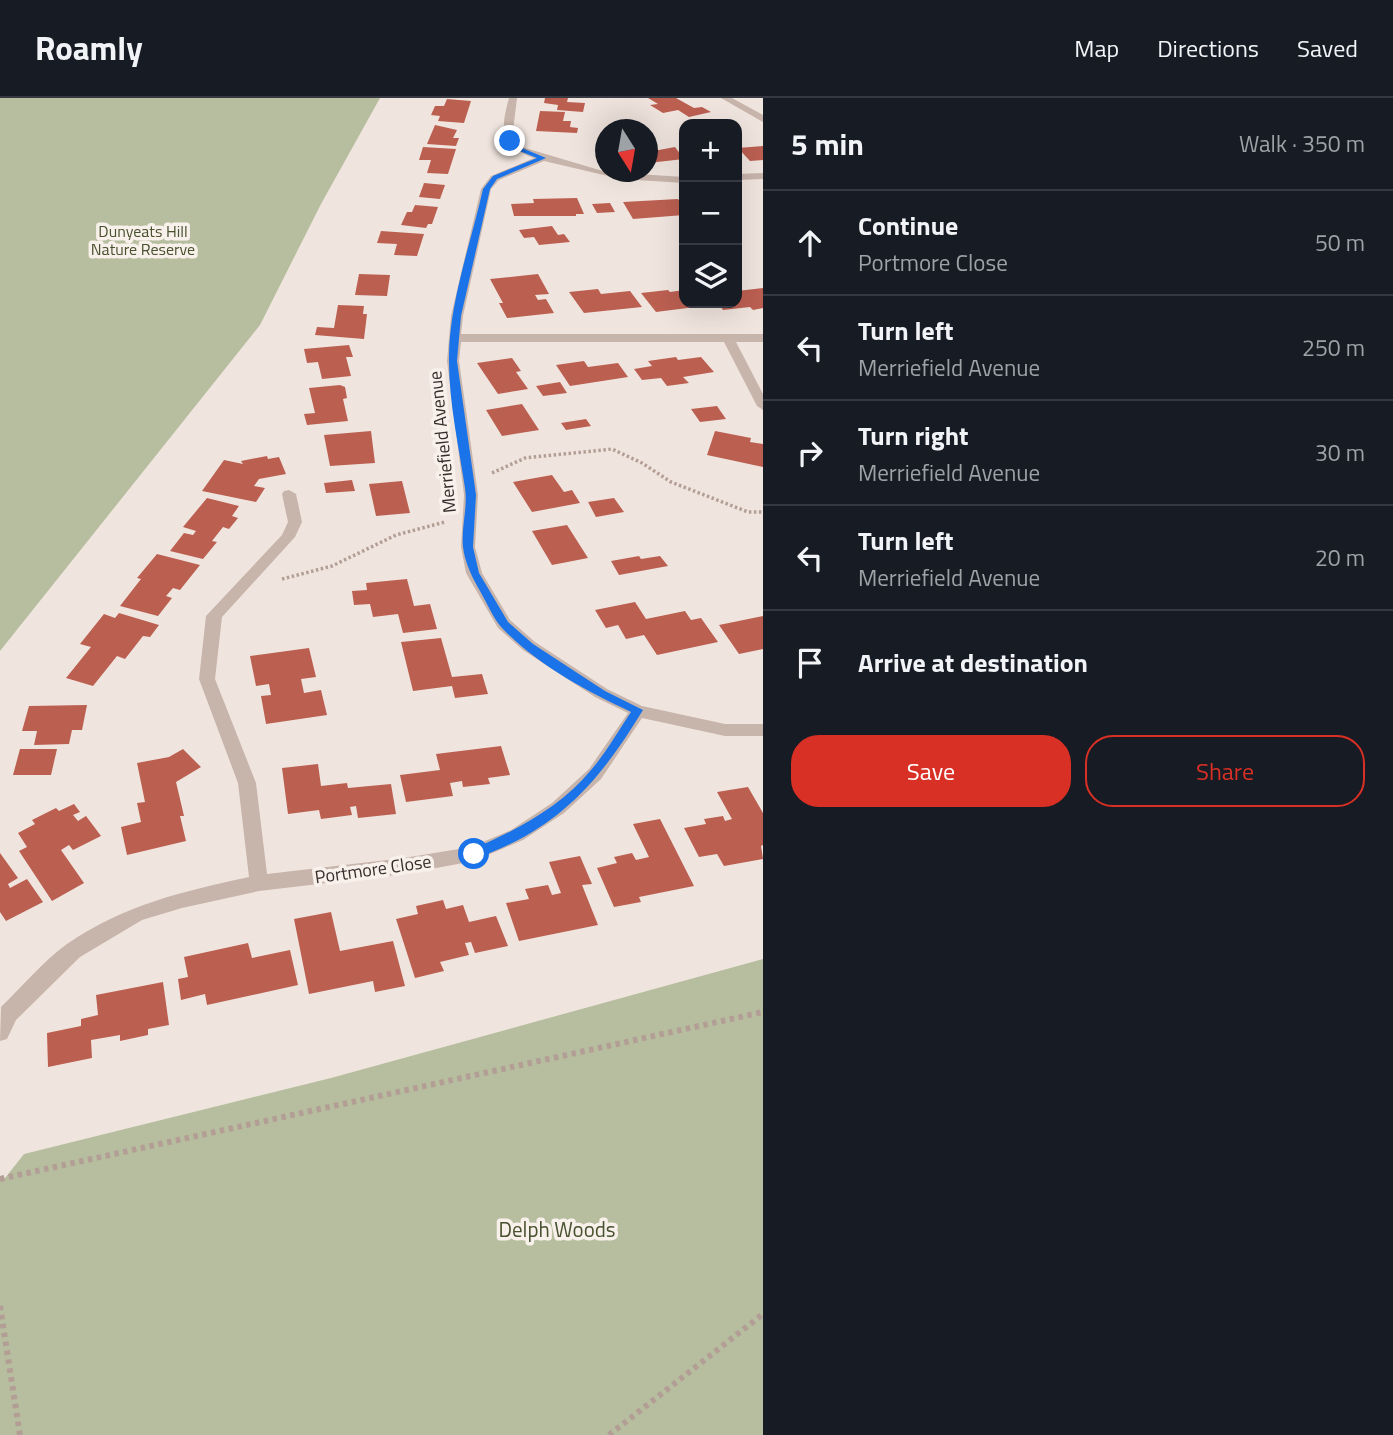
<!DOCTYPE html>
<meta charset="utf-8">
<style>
:root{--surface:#171b24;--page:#242831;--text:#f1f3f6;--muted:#9ea1a6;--line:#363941;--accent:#d93025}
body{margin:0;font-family:"Titillium Web",sans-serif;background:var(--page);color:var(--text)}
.controls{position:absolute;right:21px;top:21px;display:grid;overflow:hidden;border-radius:14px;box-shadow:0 7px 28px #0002}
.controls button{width:63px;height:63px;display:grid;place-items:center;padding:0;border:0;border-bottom:2px solid var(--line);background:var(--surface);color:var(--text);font:35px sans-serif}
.compass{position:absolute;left:595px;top:21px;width:63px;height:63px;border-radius:50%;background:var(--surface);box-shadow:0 7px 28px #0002;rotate:169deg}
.stop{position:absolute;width:21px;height:21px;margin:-16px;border:5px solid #1a73e8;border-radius:50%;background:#fff}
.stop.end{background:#1a73e8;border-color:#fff;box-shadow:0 2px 7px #0008}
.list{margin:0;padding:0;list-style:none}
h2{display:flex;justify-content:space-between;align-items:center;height:91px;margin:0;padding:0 28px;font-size:30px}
h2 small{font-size:23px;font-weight:400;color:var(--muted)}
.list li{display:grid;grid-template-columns:46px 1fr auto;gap:21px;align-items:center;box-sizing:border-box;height:105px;padding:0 28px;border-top:2px solid var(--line)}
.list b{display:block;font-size:26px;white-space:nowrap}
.list p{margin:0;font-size:23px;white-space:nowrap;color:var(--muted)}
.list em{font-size:23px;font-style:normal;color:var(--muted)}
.actions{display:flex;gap:14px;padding:21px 28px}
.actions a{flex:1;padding:16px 0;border:2px solid var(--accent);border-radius:28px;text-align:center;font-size:24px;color:var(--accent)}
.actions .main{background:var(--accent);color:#fff}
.icon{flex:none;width:38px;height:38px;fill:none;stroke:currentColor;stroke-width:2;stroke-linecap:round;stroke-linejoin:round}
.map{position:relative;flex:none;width:763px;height:1337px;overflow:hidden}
header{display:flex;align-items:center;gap:42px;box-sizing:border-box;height:98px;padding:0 35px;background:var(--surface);border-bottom:2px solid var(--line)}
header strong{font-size:33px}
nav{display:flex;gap:38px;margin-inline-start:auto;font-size:24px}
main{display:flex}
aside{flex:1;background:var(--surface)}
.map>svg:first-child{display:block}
.green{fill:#b7be9f}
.building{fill:#bb5f51}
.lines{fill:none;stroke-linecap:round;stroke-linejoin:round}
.path-far1{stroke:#b39e95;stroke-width:3.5;stroke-dasharray:2.5 2.5;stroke-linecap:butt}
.path{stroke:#b39e95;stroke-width:6;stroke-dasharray:4.5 4.5;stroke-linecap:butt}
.minor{fill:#c7b4ab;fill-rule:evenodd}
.route{fill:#1a73e8}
.labels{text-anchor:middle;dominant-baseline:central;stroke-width:7;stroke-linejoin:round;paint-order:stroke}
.far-park-label{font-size:16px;fill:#49522f;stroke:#f8f0ea}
.street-label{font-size:18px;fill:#362c29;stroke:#f8f0ea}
.near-park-label{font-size:21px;fill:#49522f;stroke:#f8f0ea}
</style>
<header>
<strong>Roamly</strong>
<nav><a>Map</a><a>Directions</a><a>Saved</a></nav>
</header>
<main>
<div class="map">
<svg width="763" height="1337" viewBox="0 0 763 1337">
<rect width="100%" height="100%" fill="#f0e5de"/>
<!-- green -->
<g class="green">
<path d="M0 0H380L321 106 260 227 0 553Z"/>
<path d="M763 861V1337H0V1082L5 1080 24 1056 331 980Z"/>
</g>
<!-- building -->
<g class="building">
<path d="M545 0H568L567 4 585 5 583 14 557 12 558 7 544 5Z"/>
<path d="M648 0H676L694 10 702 9 711 14 689 19 678 12 663 15 650 7 658 6Z"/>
<path d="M447 1 471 3 464 25 438 23 440 18 431 17 435 8H444Z"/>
<path d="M540 13 565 14 563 23H571L570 29 578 30 577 35 536 33Z"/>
<path d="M435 27 457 32 453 40H459L456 48 427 46Z"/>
<path d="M763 48V62L750 63 738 50Z"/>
<path d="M423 49 456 51 448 76 427 75 431 62H419Z"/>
<path d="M675 49 684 61 648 65V54Z"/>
<path d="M424 85 445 87 440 101 419 99Z"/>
<path d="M577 100 584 116H576V118H514L511 106 534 105 533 101Z"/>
<path d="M678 101 684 109V117L633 121 623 104Z"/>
<path d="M610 105 615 114 597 115 592 106Z"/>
<path d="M415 107 438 109 432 126H428L426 130 401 127 407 114H412Z"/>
<path d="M552 128 558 137 564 136 570 144 539 147 534 139 524 140 519 132Z"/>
<path d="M381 133 424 136 417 158 394 157 397 146 377 145Z"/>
<path d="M359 176 390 177 387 198 355 197Z"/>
<path d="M538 176 549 196 535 197 538 202 546 201 554 215 507 220 499 205H503L490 181Z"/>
<path d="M763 190V210L753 212 750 209 723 212 718 205H737V193Z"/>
<path d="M598 191 601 196 630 193 642 209 584 215 569 194Z"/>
<path d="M668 192 670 194 684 192V205H708L711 207 656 214 641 195Z"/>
<path d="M338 207 364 208 363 216H367L364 241 315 237 317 229 334 230Z"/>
<path d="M349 247 353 259H346L351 278 322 281 318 264 307 265 304 251Z"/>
<path d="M676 259 678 262 701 259 714 274 683 279 689 285 667 288 661 280 642 282 634 271 652 268 648 263Z"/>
<path d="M512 260 521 273 516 274 528 291 498 296 477 265Z"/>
<path d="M584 263 588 269 618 265 628 279 570 288 556 267Z"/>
<path d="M560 284 567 295 543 298 536 288Z"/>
<path d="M340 287 345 289 347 300 343 301 348 323 307 327 304 316 315 315 309 290Z"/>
<path d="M522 306 539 332 502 338 486 312Z"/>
<path d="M717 308 726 321 700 324 691 311Z"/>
<path d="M586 321 591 328 566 332 561 325Z"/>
<path d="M371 333 375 365 330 368 324 337Z"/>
<path d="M715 333 751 340 750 344 763 346V369L707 357Z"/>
<path d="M267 358 268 361 279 359 286 376 259 381 254 388 265 390 256 404 202 393 224 362 243 366 241 363Z"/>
<path d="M552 377 564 394 572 392 580 405 532 414 513 384Z"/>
<path d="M352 382 355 393 326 395 324 385Z"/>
<path d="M402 383 410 415 376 418 369 386Z"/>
<path d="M207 400 239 408 232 418 238 420 229 431 223 429 212 443 217 444 203 461 170 453 184 435 193 437 196 433 183 429Z"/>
<path d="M614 400 624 414 596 419 588 404Z"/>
<path d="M567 427 588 460 552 467 532 433Z"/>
<path d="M157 456 200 467 180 492 173 490 166 498 172 500 158 518 120 508 141 481 137 480Z"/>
<path d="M639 458 641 461 660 458 668 468 619 477 611 463Z"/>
<path d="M407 481 414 508 430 506 437 531 403 535 398 516 373 519 370 506 354 507 352 493 367 492 366 485Z"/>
<path d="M635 504 646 521 685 513 691 522 701 520 718 544 657 557 644 537 626 541 618 527 606 530 595 512Z"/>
<path d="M119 515 159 527 150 539 143 538 125 561 117 558 93 588 66 580 91 549 80 546 104 516 115 520Z"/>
<path d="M763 518V551L739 556 719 527Z"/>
<path d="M441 540 452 579 482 576 488 596 455 600 452 588 413 593 401 544Z"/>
<path d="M309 550 316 579 301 581 304 595 321 592 327 617 266 626 261 598 271 597 269 586 256 588 250 558Z"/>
<path d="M87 607 82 632H72L69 646 34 647 37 633H22L29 608Z"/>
<path d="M501 648 510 677 488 680 490 686 463 689 462 683 450 685 453 698 406 704 400 677 440 672 436 656Z"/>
<path d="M20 651H57L51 677H13Z"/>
<path d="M183 651 201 669 176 684 184 718H180L186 743 127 757 121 729 141 724 137 705 145 704 137 665 169 659Z"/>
<path d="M318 666 321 688 347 685 348 690 391 686 396 716 358 720 356 708 350 709 352 717 321 721 319 712 288 716 282 670Z"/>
<path d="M748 689 763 715V747L761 748 763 761 724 768 717 756 699 759 684 730 706 726 704 721 723 718 725 723 732 721 717 694Z"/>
<path d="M74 706 80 714 73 717 78 723 86 718 101 738 73 752 69 747 61 752 84 785 52 803 19 753 27 749 18 735 35 726 32 722 56 710 59 713Z"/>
<path d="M660 721 694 788 639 799 641 804 614 809 597 770 617 765 614 759 632 755 636 762 649 759 633 726Z"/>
<path d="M0 755 18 780 8 786 10 790 27 781 43 804 6 823 0 814Z"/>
<path d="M580 758 592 786 582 787 598 827 519 843 506 805 529 801 525 791 548 787 552 797 561 795 549 764Z"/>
<path d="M443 802 446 811 463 807 469 824 496 818 508 848 475 855 471 844 465 845 469 857 440 864 444 873 415 880 396 821 418 816 416 808Z"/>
<path d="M331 814 340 853 393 843 405 888 375 894 373 883 309 896 294 821Z"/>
<path d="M248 845 252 860 290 852 298 887 207 907 205 896 181 902 178 881 188 879 184 859Z"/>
<path d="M163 884 169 927 148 931V937L120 943V937L91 942 92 960 48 969 47 935 81 928V921L98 917 96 897Z"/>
</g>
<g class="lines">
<!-- path-far1 -->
<g class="path-far1">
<path d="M492 375 525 360 612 351 642 365 671 384 748 414H763"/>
<path d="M282 481 332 468 396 437 445 424"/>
</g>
<!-- path -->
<g class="path">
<path d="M0 1081 763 914"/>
<path d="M0 1208 20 1337"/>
<path d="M609 1337 763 1216"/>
</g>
<!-- minor -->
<g class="minor">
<path d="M509 0H517L513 33 522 49 606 74 684 79V85L621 81 544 63 499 82 491 91 463 218 461 236H763V244H736L763 296V312L757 308 724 244H461L459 263 478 397 475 449 482 475 510 522 535 544 607 591 642 608 725 626H763V638H725L642 620 601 681 564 715 523 742 474 763 404 776 259 793 182 810 142 822 80 859 16 922 7 941 0 943 1 909C22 889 43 863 67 846 126 806 181 794 249 779L238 685 199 581 206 518 282 437 288 424 282 396 284 393 289 392 296 396 302 424 295 439 222 519 215 581 256 685 267 776 404 760 471 749 511 732 552 705 589 671 628 615 595 599 523 552 498 530 466 475 461 449 464 397 447 263 451 218 481 91 491 78 534 60C500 47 500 33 509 0Z"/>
<path d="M721 0H732L763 17V24Z"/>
<path d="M763 75V81L737 82V76Z"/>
</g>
</g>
<!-- route -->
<path class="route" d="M512 41 522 50 546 60 497 81 490 91 461 218 457 263 476 397 473 449 479 475 508 524 533 546 605 593 643 612C598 686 557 732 474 761L467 756 469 753C514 733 559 711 591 672 606 655 618 633 631 614 586 593 536 566 502 530 493 520 487 505 480 493 472 479 465 465 463 449 461 429 468 410 465 390 459 349 449 306 449 263 448 208 471 145 483 91L493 78 537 60 517 52 507 43Z"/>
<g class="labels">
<!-- far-park labels -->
<g class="far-park-label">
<text x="143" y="133">Dunyeats Hill<tspan x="143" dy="18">Nature Reserve</tspan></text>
</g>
<!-- street labels -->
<g class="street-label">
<text transform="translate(442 344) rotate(-96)">Merriefield Avenue</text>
<text transform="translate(373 771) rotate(-8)">Portmore Close</text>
</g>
<!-- near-park labels -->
<g class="near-park-label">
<text x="557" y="1131">Delph Woods</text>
</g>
</g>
</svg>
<div class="controls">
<button>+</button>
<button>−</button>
<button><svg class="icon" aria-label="layers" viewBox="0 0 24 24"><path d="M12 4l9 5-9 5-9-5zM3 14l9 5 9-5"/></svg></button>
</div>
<svg class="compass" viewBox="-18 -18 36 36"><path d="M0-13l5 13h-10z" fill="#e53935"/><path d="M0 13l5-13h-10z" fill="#9ea1a6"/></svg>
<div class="stop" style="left:474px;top:756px"></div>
<div class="stop end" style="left:510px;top:43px"></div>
</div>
<aside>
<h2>5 min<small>Walk · 350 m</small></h2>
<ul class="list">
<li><svg class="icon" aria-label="ahead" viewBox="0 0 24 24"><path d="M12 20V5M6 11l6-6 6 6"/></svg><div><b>Continue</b><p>Portmore Close</p></div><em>50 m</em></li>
<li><svg class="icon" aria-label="left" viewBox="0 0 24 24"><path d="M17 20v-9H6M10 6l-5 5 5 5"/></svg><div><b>Turn left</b><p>Merriefield Avenue</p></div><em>250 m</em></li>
<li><svg class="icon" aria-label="right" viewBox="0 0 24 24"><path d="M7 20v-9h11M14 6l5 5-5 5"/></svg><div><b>Turn right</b><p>Merriefield Avenue</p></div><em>30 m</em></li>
<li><svg class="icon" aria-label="left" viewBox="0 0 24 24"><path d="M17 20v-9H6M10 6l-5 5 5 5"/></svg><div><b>Turn left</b><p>Merriefield Avenue</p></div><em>20 m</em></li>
<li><svg class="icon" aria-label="arrive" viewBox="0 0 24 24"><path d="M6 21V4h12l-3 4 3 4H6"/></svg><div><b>Arrive at destination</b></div></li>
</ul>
<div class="actions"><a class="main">Save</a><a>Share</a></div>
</aside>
</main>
